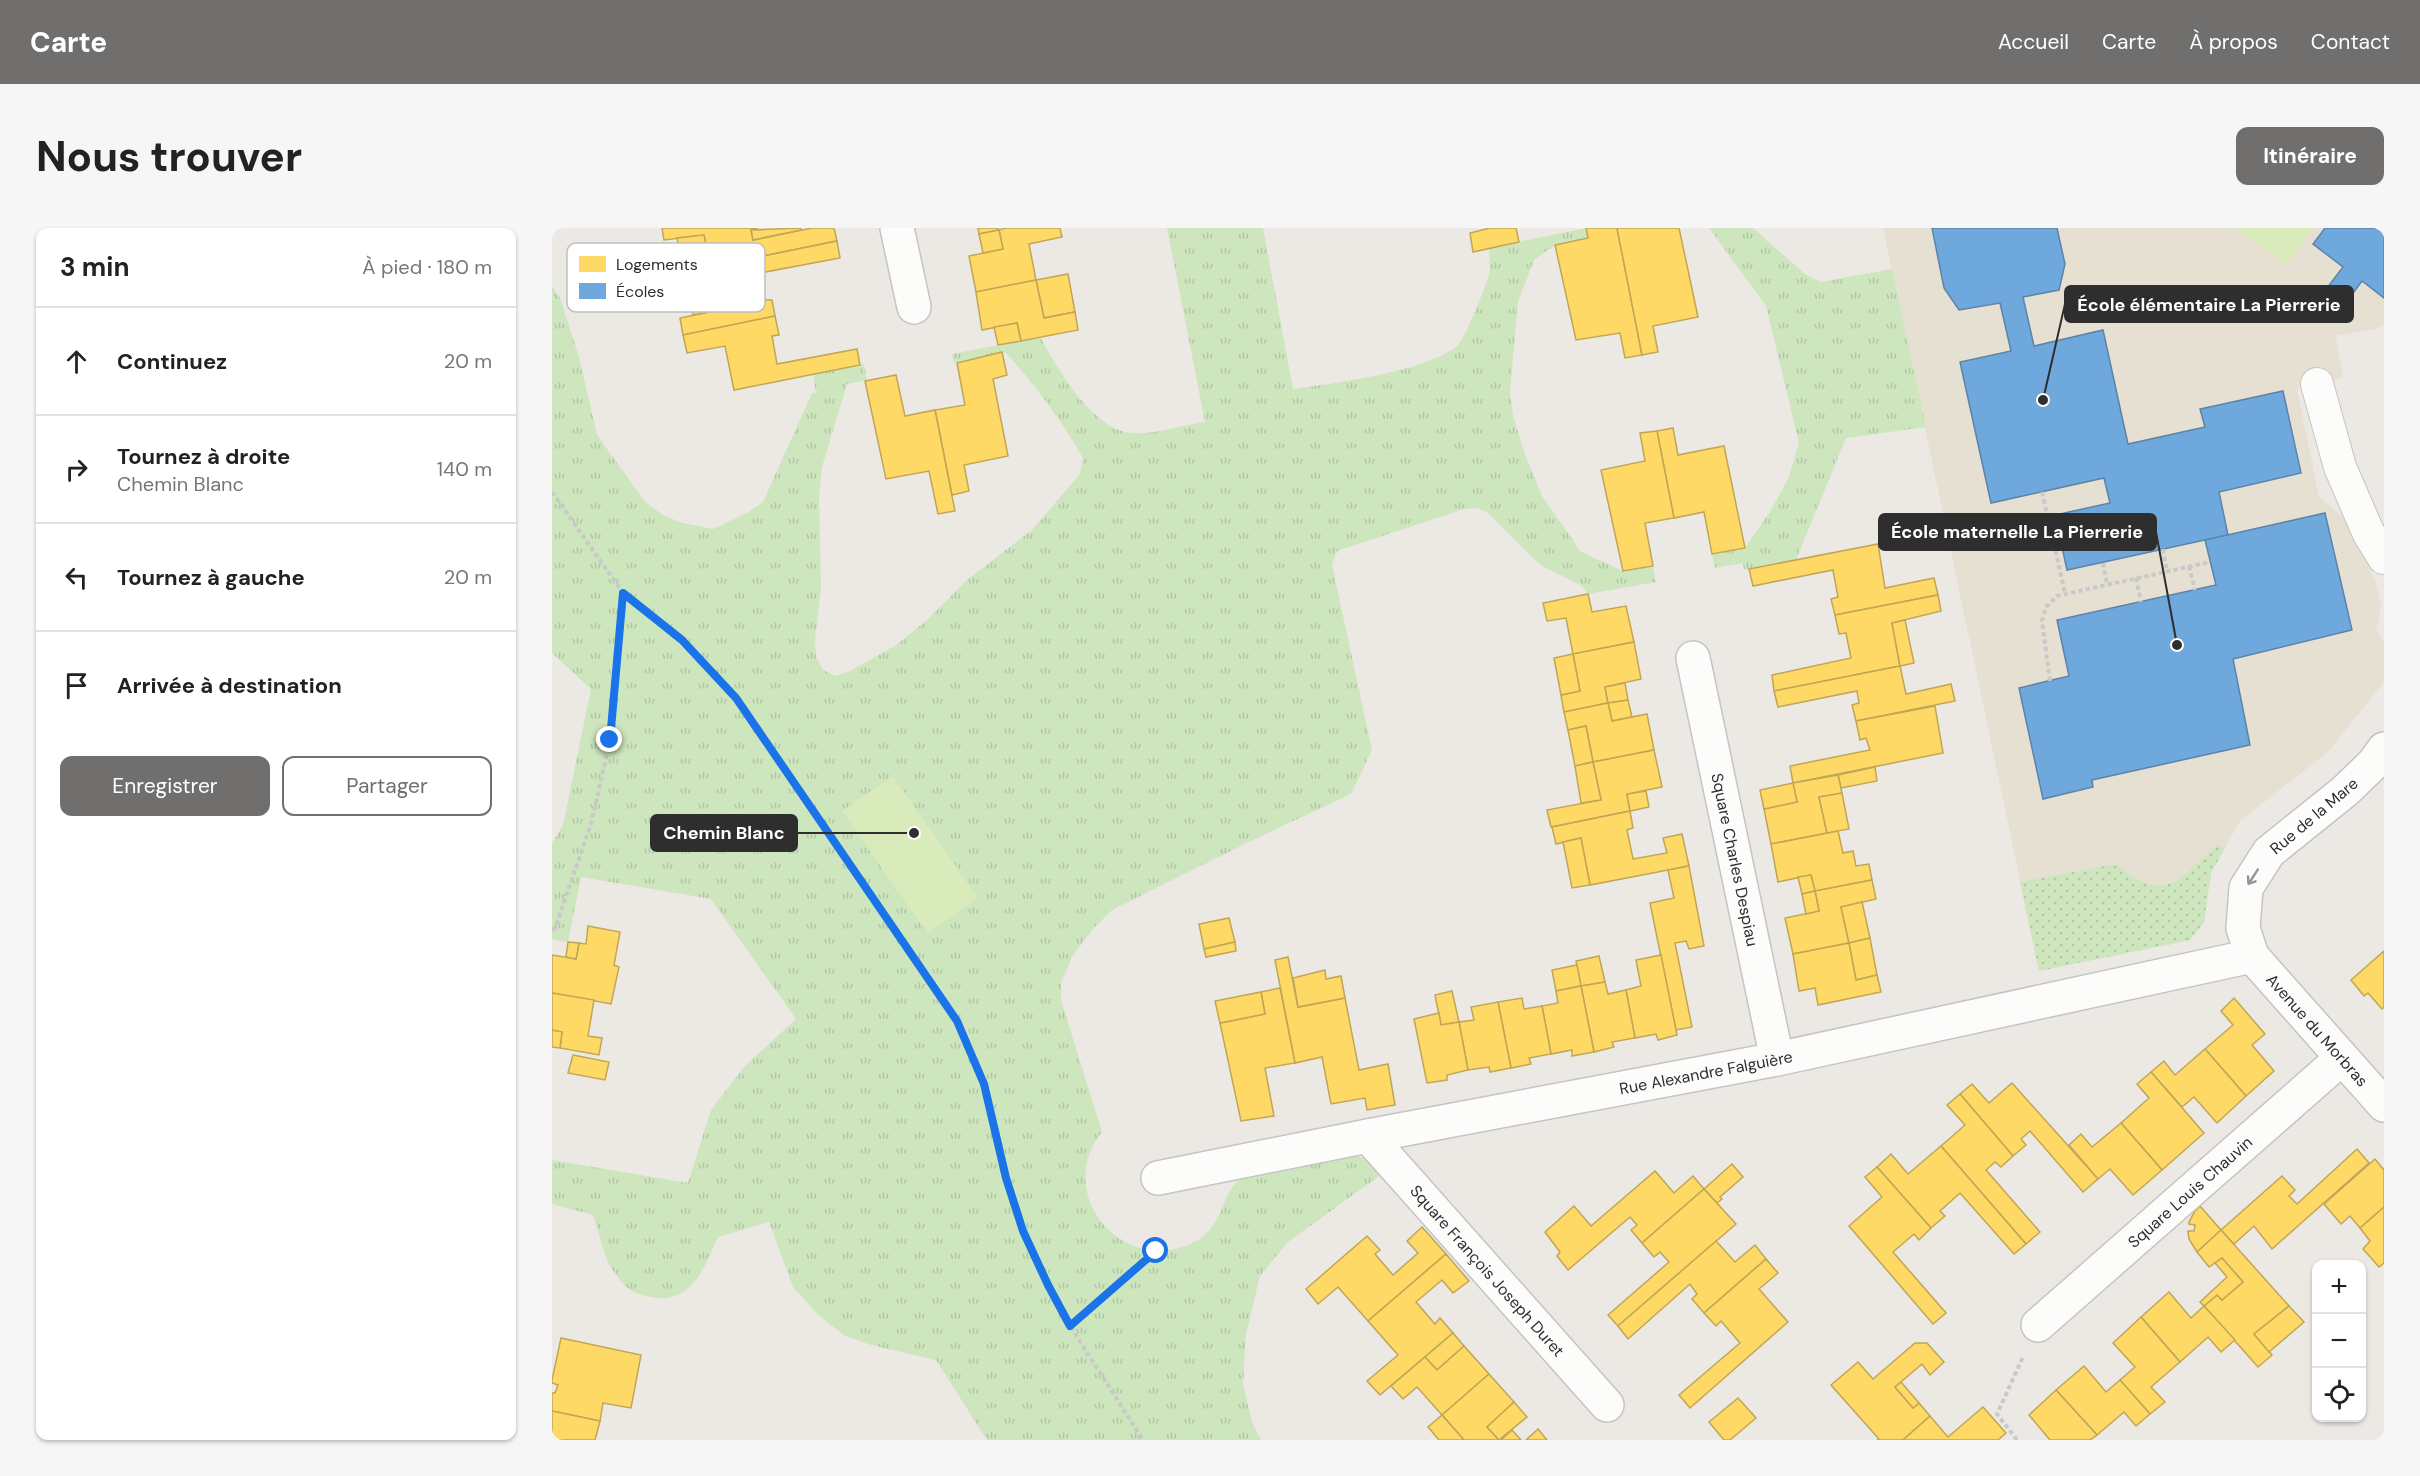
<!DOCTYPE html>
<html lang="fr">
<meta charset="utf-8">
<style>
:root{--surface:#fff;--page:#f6f6f6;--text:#222;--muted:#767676;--line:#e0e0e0;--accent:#706f6e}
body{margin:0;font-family:"DM Sans",sans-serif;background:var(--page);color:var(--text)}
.controls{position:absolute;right:18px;bottom:18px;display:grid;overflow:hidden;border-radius:12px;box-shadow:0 2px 4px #0004}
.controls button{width:54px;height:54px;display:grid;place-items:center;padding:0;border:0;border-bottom:2px solid var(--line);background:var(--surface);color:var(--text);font:30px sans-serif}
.stop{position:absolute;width:18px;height:18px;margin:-14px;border:4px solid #1a73e8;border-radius:50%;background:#fff}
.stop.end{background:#1a73e8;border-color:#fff;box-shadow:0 2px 6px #0008}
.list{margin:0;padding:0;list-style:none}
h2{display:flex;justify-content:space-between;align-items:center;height:78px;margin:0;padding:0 24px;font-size:26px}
h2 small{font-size:20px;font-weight:400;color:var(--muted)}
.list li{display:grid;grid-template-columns:39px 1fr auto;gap:18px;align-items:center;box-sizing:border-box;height:108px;padding:0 24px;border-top:2px solid var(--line)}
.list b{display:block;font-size:22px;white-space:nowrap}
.list p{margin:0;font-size:20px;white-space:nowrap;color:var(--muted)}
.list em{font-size:20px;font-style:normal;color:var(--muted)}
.actions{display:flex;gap:12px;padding:18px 24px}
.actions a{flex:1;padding:14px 0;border:2px solid var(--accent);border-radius:12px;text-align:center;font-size:21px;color:var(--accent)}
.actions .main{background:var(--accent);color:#fff}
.icon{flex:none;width:33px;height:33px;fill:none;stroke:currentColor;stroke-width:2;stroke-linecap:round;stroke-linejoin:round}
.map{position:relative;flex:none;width:1832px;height:1212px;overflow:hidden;border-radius:12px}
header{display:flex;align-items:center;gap:36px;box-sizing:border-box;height:84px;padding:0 30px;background:var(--accent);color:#fff}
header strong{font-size:28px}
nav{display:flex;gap:33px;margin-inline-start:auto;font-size:21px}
.intro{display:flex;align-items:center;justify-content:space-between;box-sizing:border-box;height:144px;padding:0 36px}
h1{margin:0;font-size:42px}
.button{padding:15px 27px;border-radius:12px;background:var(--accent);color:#fff;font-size:21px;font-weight:700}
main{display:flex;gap:36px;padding:0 36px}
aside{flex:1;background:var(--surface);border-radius:12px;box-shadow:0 2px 4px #0004}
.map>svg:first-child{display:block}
.education{fill:#e6e0d3}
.grass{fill:url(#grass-dots)}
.park{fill:url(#park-tufts)}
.pitch{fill:#d9eabb}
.homes{fill:#ffd966;stroke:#c0a655;stroke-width:1.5}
.schools{fill:#6fa8dc;stroke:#5c83a8;stroke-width:1.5}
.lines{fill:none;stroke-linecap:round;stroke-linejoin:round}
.pedestrian-casing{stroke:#c5c4c5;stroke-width:34}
.minor-casing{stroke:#c5c4c5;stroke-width:36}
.path{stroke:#c9c9c8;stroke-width:4;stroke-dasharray:4.5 3;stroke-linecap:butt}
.pedestrian{stroke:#fcfcfb;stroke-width:32}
.minor{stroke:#fcfcfb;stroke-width:33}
.oneway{stroke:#959594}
.route{stroke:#1a73e8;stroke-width:8}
.labels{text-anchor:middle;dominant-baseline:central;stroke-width:6;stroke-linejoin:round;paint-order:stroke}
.street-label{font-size:16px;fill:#2e2e2e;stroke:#fff}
.key{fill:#fff;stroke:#c0c0c0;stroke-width:1.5}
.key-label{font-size:16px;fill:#2e2e2e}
.leader{fill:none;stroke:#2e2e2e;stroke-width:2}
.callout-dot{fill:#2e2e2e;stroke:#fff;stroke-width:2}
.callout{fill:#2e2e2e;stroke:#2e2e2e;stroke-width:2}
.callout-label{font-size:18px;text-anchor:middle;font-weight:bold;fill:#fff}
</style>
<header>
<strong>Carte</strong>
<nav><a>Accueil</a><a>Carte</a><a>À propos</a><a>Contact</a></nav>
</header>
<div class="intro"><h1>Nous trouver</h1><a class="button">Itinéraire</a></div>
<main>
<aside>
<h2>3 min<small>À pied · 180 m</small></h2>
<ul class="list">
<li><svg class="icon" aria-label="ahead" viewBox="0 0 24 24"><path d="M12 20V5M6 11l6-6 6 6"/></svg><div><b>Continuez</b></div><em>20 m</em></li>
<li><svg class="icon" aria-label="right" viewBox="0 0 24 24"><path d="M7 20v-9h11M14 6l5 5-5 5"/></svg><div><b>Tournez à droite</b><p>Chemin Blanc</p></div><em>140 m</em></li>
<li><svg class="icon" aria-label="left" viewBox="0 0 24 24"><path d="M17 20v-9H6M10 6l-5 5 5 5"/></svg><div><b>Tournez à gauche</b></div><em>20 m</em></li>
<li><svg class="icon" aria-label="arrive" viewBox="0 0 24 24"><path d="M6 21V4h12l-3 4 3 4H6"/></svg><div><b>Arrivée à destination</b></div></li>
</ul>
<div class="actions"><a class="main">Enregistrer</a><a>Partager</a></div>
</aside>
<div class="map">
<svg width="1832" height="1212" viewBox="0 0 1832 1212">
<defs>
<pattern id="grass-dots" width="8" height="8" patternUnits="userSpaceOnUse" patternTransform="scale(1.5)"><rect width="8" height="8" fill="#cee6be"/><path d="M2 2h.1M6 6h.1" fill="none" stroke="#b1c6a4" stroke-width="1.8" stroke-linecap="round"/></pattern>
<pattern id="park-tufts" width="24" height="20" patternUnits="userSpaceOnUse" patternTransform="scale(1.5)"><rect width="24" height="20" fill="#cee6be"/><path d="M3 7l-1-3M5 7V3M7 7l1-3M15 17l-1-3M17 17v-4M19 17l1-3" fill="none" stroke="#b1c6a4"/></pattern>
</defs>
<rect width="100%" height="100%" fill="#ece8e4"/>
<!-- education -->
<path class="education" d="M1331 0H1832V96L1824 101 1784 108 1791 150 1745 160 1767 269 1796 293 1823 352 1829 377 1827 394 1824 399 1832 415V454L1776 524 1688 593 1659 645 1652 694 1638 712 1487 743Z"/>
<!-- grass -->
<path class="grass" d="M1665 617 1673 620 1659 645 1652 694 1638 712 1487 743 1468 654 1564 636C1613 678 1627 652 1665 617Z"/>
<!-- park -->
<g class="park">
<path d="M615 0H711L741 161C783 155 873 144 905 118 912 113 934 58 937 47 939 39 937 28 937 20L1034 0 1036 10 1003 17 982 32 966 73 958 164 961 188 974 229 990 268 1029 324 1071 343 1101 338 1104 354 1036 366 1030 358 988 337 936 285 925 280 912 281 785 323 780 337 820 522 799 566 701 612 560 682 540 702 520 729 509 755V772L550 904C502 963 566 1045 636 1017 675 1002 666 964 692 948L800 927 816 931 830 946 736 1014 708 1048 694 1106 691 1156 700 1194 709 1212H435L384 1132 319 1117 293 1108 266 1087 241 1059 217 994 166 1009C152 1040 139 1078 98 1069 79 1065 73 1060 62 1044 52 1031 47 1003 41 987L0 976V932L136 955 159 882 193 838 244 791 159 671 29 649 16 714 0 711V615L11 597 39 461 0 425V58L8 70 27 129 45 207 93 274 111 287 130 295 161 301 197 284 211 274 260 165H264L261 146 312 136 315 152 295 156 270 239 267 268 269 362 263 411 264 429 271 442 283 448 296 444 343 418 375 392 416 351 480 302 528 246 531 230C509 192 484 158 454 125L450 124 402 135 400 126 488 109C506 141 540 201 579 205 600 207 631 197 653 194Z"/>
<path d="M1157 0H1201L1254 47 1269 54 1340 41 1374 199 1294 210 1244 332 1192 342 1191 335 1163 340 1160 326 1193 320 1218 284 1236 251 1247 215 1214 78Z"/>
</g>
<!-- pitch -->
<g class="pitch">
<path d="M1684 0H1761L1734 37Z"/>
<path d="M341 548 426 670 375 705 290 583Z"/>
</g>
<!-- homes -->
<g class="homes">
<path d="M110 0H206L199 2 201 12 260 0H282L285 13 158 39 152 7 112 12Z"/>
<path d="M249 0V2L201 12 199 2Z"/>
<path d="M426 0H446L447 2 427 6Z"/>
<path d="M454 0H508L510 9 477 16 484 52 424 64 417 28 451 21 447 2Z"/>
<path d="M938 0H964L967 14 921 24 918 5Z"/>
<path d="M1034 0H1065L1090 127 1073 130 1068 105 1024 112 1003 17 1036 10Z"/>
<path d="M1065 0H1127L1146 89 1101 98 1106 124 1090 127Z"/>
<path d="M447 2 451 21 431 25 427 6Z"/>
<path d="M152 7 158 39 132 44 125 10Z"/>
<path d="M285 13 288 30 208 45 213 72H220L223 88 131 107 128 90 167 82 158 39Z"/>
<path d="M158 39 167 82 141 87 132 44Z"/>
<path d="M516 46 523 84 492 90 484 52Z"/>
<path d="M484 52 492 90 523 84 526 102 469 113 465 95 430 102 424 64Z"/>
<path d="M223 88 227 107 220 108 225 136 305 121 308 137 182 162 173 118 135 125 131 107Z"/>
<path d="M465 95 469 113 446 117 442 99Z"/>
<path d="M450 124 455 147 441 151 456 228 412 237 417 263 400 267 383 182 413 177 405 135Z"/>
<path d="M344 147 353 188 383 182 403 283 386 286 377 243 334 251 313 153Z"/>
<path d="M1121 200 1126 227 1172 218 1193 320 1160 326 1152 284 1122 290 1105 203Z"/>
<path d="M1105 203 1122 290 1093 295 1101 338 1071 343 1049 242 1093 233 1088 205Z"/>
<path d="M1326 316 1333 360 1382 350 1386 367 1283 387 1279 371 1286 369 1281 342 1201 358 1197 341Z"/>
<path d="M1036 366 1040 384 1074 378 1082 414 1021 426 1014 390 995 393 991 375Z"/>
<path d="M1386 367 1389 383 1340 395 1348 438 1222 463 1220 447 1299 430 1294 405 1287 406 1283 387Z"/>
<path d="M1353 392 1362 435 1348 438 1340 395Z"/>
<path d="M1082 414 1089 451 1053 459 1056 475 1012 484 1009 467 1028 463 1021 426Z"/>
<path d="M1021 426 1028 463 1009 467 1002 430Z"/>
<path d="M1348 438 1354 466 1399 456 1403 473 1304 493 1300 477 1307 475 1305 463 1226 479 1222 463Z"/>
<path d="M1073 455 1076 472 1056 475 1053 459Z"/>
<path d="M1076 472 1080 489 1060 493 1056 475Z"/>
<path d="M1056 475 1060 493 1095 486 1102 522 1041 534 1034 498 1016 502 1012 484Z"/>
<path d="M1383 478 1391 525 1241 555 1238 538 1318 522 1314 510 1308 512 1304 493Z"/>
<path d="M1034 498 1041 534 1023 538 1016 502Z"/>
<path d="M1102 522 1110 559 1075 566 1078 583 999 599 995 582 1049 572 1041 534Z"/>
<path d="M1041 534 1049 572 1029 575 1023 538Z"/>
<path d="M1323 539 1325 553 1289 560 1286 547Z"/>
<path d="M1286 547 1290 565 1267 569 1275 605 1219 616 1212 581 1245 574 1241 555Z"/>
<path d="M1241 555 1245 574 1212 581 1208 562Z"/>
<path d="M1094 563 1097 579 1078 583 1075 566Z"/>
<path d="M1290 565 1297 601 1275 605 1267 569Z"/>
<path d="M1078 583 1081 600 1075 602 1081 631 1115 625 1111 610 1130 606 1137 638 1038 657 1029 610 1004 616 1000 599Z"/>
<path d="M1286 603 1291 625 1301 623 1304 638 1317 636 1320 652 1263 663 1259 647 1226 654 1219 616Z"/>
<path d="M1029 610 1038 657 1020 660 1011 614Z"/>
<path d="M1137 638 1152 718 1137 721 1134 713 1123 715 1140 799 1124 802 1098 675 1122 670 1116 642Z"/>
<path d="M1259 647 1263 663 1250 666 1246 649Z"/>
<path d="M1320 652 1324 671 1289 679 1297 715 1241 726 1233 690 1267 683 1263 663Z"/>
<path d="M1263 663 1267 683 1254 686 1250 666Z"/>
<path d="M1310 674 1318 710 1297 715 1289 679Z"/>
<path d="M677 690 683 714 652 721 647 696Z"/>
<path d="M36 698 68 704 62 737 67 739 59 776 0 765V727L24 731 27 715 34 716Z"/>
<path d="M1318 710 1325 747 1304 752 1297 715Z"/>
<path d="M16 714 27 715 24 731 14 729Z"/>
<path d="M683 714 684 723 654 729 652 721Z"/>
<path d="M1297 715 1304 752 1325 747 1329 764 1266 777 1263 760 1247 763 1241 726Z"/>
<path d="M1832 723V779L1830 781 1816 765 1812 768 1799 752Z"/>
<path d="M1109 727 1125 807 1106 812 1104 806 1083 810 1074 762 1089 758 1084 732Z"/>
<path d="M1047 728 1053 754 1029 758 1024 733Z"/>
<path d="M736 729 746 779 793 770 807 842 836 836 843 877 815 882 813 870 779 876 770 829 743 835 723 732Z"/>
<path d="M1025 737 1029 758 1004 763 1000 742Z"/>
<path d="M773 742 774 751 789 748 793 770 746 779 741 750Z"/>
<path d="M1053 754 1056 766 1074 762 1083 810 1060 814 1062 819 1042 824 1029 758Z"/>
<path d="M1029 758 1042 824 1020 828V822L999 826 990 778 1006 775 1004 763Z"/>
<path d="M728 760 743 835 713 840 722 888 689 893 668 795 713 786 709 764Z"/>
<path d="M900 763 907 794 889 797 883 767Z"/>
<path d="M709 764 713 786 668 795 663 773Z"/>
<path d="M0 765 42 772 36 808 50 810 47 827 8 820 10 804 0 802Z"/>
<path d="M970 770 972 781 990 778 999 826 977 830 979 836 959 840 946 774Z"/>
<path d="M1682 770 1713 806 1700 817 1722 843 1694 868 1653 821 1681 797 1669 783Z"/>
<path d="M946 774 959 840 938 844 937 839 916 842 907 794 922 792 919 779Z"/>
<path d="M887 785 889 797 907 794 916 842 895 847V852L875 855 862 791Z"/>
<path d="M0 802 10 804 8 820 0 819Z"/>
<path d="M1653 821 1694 868 1665 895 1642 869 1630 879 1599 844 1612 833 1623 847Z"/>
<path d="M21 827 57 834 53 852 16 845Z"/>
<path d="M1599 844 1652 905 1610 942 1569 895 1597 870 1585 856Z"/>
<path d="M1460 855 1546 951 1531 964 1478 903 1469 911 1474 917 1461 928 1408 866 1420 856 1437 875Z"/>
<path d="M1408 866 1461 928 1449 939 1443 934 1434 942 1488 1004 1474 1016 1389 918 1413 897 1395 877Z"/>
<path d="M1569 895 1610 942 1581 967 1558 941 1546 951 1517 917 1529 906 1540 919Z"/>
<path d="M1389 918 1474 1016 1462 1026 1408 965 1388 983 1393 988 1379 1000 1325 939 1339 926 1356 946Z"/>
<path d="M1805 921 1817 935 1720 1021 1702 998 1682 1016 1669 1002 1730 948 1743 962 1737 968 1745 976Z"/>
<path d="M1823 931 1832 942V979L1808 1000 1798 988 1789 996 1772 976Z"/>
<path d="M1180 936 1191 949 1168 969 1170 971 1165 975 1152 961Z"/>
<path d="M1325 939 1379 1000 1367 1012 1362 1006 1341 1024 1394 1085 1381 1096 1297 998 1330 969 1313 949Z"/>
<path d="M1103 943 1122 965 1141 948 1152 961 1090 1015 1079 1002 1085 997 1078 989 1016 1042 1005 1028 1008 1024 993 1004 1022 978 1039 998Z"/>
<path d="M1152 961 1184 996 1066 1098 1056 1087 1117 1034 1108 1024 1102 1029 1090 1015Z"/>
<path d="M1648 978 1669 1002 1645 1024 1637 1011 1636 1003H1642L1643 997 1637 996V994L1643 983Z"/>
<path d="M1832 979V1035L1827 1039 1811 1021 1818 1013 1808 1000Z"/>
<path d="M870 999 894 1026 816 1093 786 1059 766 1076 754 1061 815 1008 828 1022 823 1026 841 1047 866 1025 855 1013Z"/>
<path d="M1669 1002 1737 1078 1702 1106 1720 1127 1706 1139 1652 1078 1665 1067 1670 1072 1691 1054 1670 1030 1657 1039 1645 1024Z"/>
<path d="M1164 1013 1183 1034 1203 1017 1214 1031 1152 1085 1140 1071 1145 1066 1138 1056 1076 1111 1066 1098Z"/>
<path d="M894 1026 917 1053 901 1065 890 1052 864 1074 883 1096 888 1090 901 1105 828 1167 815 1153 846 1127 816 1093Z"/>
<path d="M1670 1030 1691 1054 1670 1072 1665 1067 1652 1078 1648 1074 1675 1049 1663 1035Z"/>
<path d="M1214 1031 1226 1045 1207 1061 1236 1094 1138 1180 1127 1167 1188 1115 1169 1093 1164 1098 1152 1085Z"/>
<path d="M1617 1064 1639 1090 1652 1078 1683 1112 1669 1124 1656 1109 1628 1134 1589 1089Z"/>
<path d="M1737 1078 1752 1094 1717 1124 1702 1106Z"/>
<path d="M1589 1089 1628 1134 1599 1159 1613 1174 1598 1186 1568 1152 1583 1139 1561 1115Z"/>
<path d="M901 1105 912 1118 885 1142 873 1129Z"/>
<path d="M9 1110 89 1127 79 1180 51 1175 48 1193 0 1183V1165H3L6 1157 0 1155V1152Z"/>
<path d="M1363 1115H1375L1392 1134 1378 1147 1370 1136 1343 1159 1361 1180 1367 1175 1378 1188 1351 1212H1325L1327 1211 1279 1157 1306 1134 1321 1151Z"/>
<path d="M912 1118 937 1146 890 1187 865 1159 851 1171 839 1158 873 1129 885 1142Z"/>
<path d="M1532 1138 1554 1164 1568 1152 1598 1186 1584 1198 1572 1184 1545 1207 1504 1162Z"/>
<path d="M937 1146 962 1174 935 1199 947 1212H912L890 1187Z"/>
<path d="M1349 1154 1367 1175 1361 1180 1343 1159Z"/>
<path d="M1504 1162 1545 1207 1538 1212H1498L1477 1187Z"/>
<path d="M1186 1170 1204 1190 1178 1212H1172L1157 1194Z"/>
<path d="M962 1174 975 1189 947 1212 935 1199Z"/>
<path d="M1431 1179 1454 1205 1446 1212H1351L1378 1188 1396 1209Z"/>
<path d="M0 1183 48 1193 43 1212H0Z"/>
<path d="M890 1187 912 1212H887L876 1199Z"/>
<path d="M986 1201 995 1212H974Z"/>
<path d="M960 1202 969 1212H949Z"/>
</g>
<!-- schools -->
<g class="schools">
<path d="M1380 0H1505L1513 36 1507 62 1471 69 1482 118 1551 102 1576 216 1653 199 1648 181 1731 163 1749 245 1667 264 1676 307 1515 342 1503 287 1558 275 1552 250 1439 275 1408 134 1459 123 1448 75 1407 82 1392 60Z"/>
<path d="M1773 0H1832V70L1810 53 1790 80 1771 65 1791 39 1761 16Z"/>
<path d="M1773 285 1800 402 1681 431 1698 517 1540 552 1541 559 1491 571 1467 460 1517 448 1505 392 1664 357 1653 312Z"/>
</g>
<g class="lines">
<defs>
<path id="pedestrian" d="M1765 156 1788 239 1816 304 1832 330"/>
<g id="minor">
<path d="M345 0 362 79"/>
<path id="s1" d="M1141 430 1225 831"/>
<path id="s2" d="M1832 521 1821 536 1793 563 1717 624 1694 660 1691 700 1700 728 1832 877"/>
<path id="s3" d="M816 908 1055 1177"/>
<path id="s4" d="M606 950 816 908 1225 831 1700 728"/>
<path id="s5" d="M1486 1097 1790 830"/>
</g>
</defs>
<!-- pedestrian casing -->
<use href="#pedestrian" class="pedestrian-casing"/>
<!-- minor casing -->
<use href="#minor" class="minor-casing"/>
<!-- path -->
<g class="path">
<path d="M0 264 71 365 130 412 184 470 405 793 432 856 454 950 471 1003 496 1057 518 1098 591 1212"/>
<path d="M1490 264 1513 365"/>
<path d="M1611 321 1615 343"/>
<path d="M1551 335 1555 356"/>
<path d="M1637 338 1643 362"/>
<path d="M1584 350 1589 374"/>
<path d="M1498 453 1490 393 1494 379 1505 368 1658 334"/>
<path d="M0 702 3 700 39 596 58 512 71 366"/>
<path d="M518 1097 604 1023"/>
<path d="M1465 1212 1445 1186 1471 1129"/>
</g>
<!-- pedestrian -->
<use href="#pedestrian" class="pedestrian"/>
<!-- minor -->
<use href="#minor" class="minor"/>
</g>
<!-- one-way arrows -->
<defs><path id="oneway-shaft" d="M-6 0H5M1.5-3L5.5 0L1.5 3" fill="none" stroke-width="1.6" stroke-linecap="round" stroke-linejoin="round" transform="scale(1.5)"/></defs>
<use class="oneway" href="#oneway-shaft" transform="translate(1701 649) rotate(123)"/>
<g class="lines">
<!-- route -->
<path class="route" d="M58 512 71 365 130 412 184 470 405 793 432 856 454 950 471 1003 496 1057 518 1098 604 1023"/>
</g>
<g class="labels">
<!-- street labels -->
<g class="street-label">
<text transform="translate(1762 588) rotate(-40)">Rue de la Mare</text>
<text stroke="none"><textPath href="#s1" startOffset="206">Square Charles Despiau</textPath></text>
<text stroke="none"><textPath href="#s2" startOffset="366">Avenue du Morbras</textPath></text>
<text stroke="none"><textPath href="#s4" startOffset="558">Rue Alexandre Falguière</textPath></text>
<text stroke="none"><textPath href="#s5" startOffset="202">Square Louis Chauvin</textPath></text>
<text stroke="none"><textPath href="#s3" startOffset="180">Square François Joseph Duret</textPath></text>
</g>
</g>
<!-- legend -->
<rect x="15" y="15" width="198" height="69" rx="9" class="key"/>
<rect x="27" y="28" width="27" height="16" fill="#ffd966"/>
<rect x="27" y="55" width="27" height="16" fill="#6fa8dc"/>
<g class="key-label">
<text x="64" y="42">Logements</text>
<text x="64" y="69">Écoles</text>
</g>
<!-- callouts -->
<path class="leader" d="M1491 172L1513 76M1625 417L1604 304M362 605L245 605"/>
<g class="callout-dot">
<circle cx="1491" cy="172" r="6"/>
<circle cx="1625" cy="417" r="6"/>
<circle cx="362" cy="605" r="6"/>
</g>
<g class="callout">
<rect x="1513" y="58" width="288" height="36" rx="6"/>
<rect x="1327" y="286" width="277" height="36" rx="6"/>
<rect x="99" y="587" width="146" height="36" rx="6"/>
</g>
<g class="callout-label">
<text x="1657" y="83">École élémentaire La Pierrerie</text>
<text x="1465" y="310">École maternelle La Pierrerie</text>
<text x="172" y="611">Chemin Blanc</text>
</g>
</svg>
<div class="controls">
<button>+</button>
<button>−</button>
<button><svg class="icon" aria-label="locate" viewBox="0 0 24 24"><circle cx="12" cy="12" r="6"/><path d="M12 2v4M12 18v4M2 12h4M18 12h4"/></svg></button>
</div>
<div class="stop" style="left:604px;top:1023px"></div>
<div class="stop end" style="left:58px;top:512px"></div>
</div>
</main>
